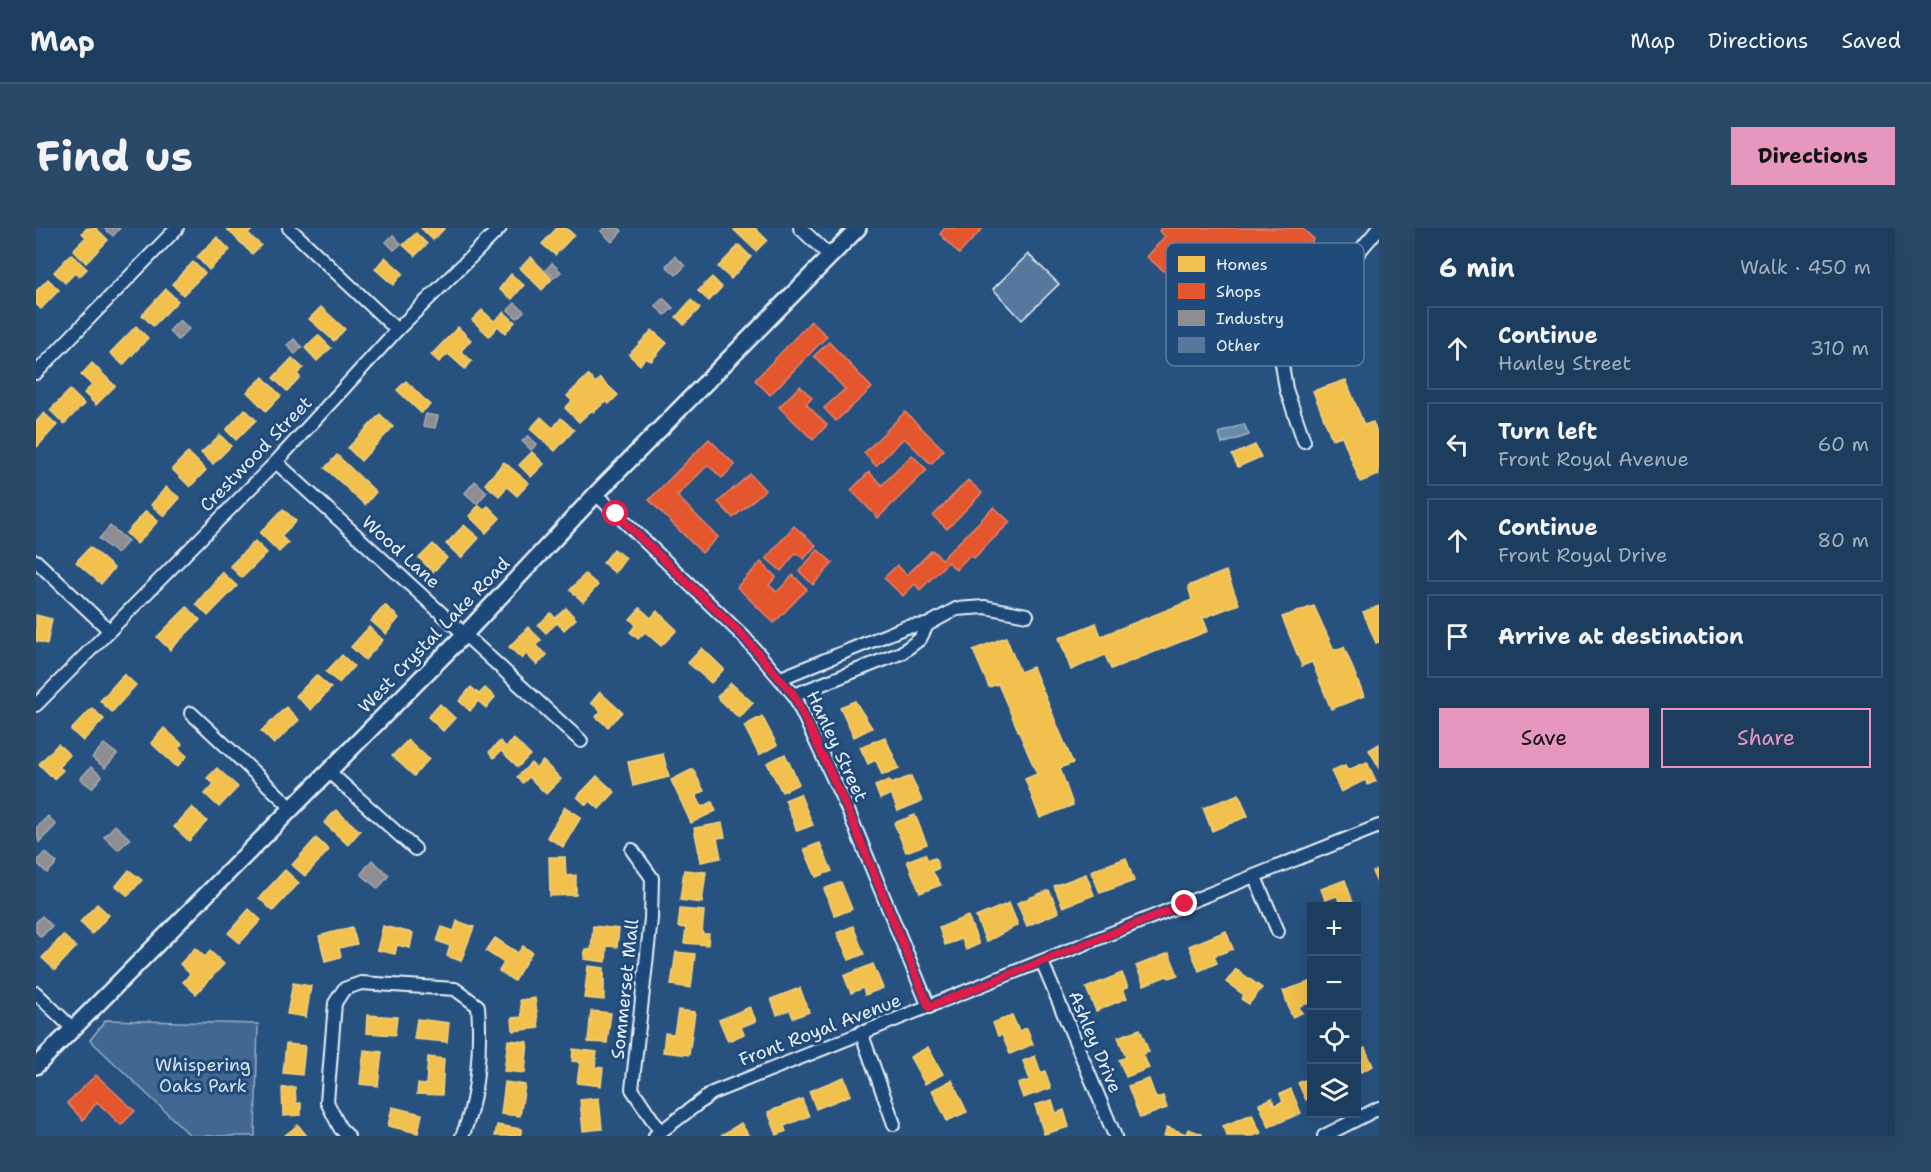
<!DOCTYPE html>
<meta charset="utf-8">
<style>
:root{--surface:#1d3d5f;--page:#2a4868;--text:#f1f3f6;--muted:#a0aebd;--line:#3b5674;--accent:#e797bd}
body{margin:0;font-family:"Shantell Sans",sans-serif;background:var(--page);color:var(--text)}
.controls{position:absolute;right:18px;bottom:18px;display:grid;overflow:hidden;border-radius:0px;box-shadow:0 6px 24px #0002}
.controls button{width:54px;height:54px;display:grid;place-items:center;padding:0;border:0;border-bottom:2px solid var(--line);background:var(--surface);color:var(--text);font:30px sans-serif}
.stop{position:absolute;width:18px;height:18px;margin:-14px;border:4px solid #e11d48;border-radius:50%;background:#fff}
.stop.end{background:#e11d48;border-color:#fff;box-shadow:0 2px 6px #0008}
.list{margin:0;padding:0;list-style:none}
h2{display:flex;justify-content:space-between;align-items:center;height:78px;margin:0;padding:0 24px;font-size:26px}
h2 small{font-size:20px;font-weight:400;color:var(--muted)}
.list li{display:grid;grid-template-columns:39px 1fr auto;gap:18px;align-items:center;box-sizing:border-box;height:84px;margin:0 12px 12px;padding:0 12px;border:2px solid var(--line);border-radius:0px}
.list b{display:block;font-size:22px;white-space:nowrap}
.list p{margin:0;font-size:20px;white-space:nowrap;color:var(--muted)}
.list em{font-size:20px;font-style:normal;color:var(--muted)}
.actions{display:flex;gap:12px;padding:18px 24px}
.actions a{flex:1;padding:14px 0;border:2px solid var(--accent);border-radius:0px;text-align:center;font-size:21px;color:var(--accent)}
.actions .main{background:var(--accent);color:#111}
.icon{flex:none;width:33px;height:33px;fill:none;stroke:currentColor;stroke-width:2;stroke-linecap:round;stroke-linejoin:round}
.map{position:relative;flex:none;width:1343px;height:908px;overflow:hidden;border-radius:0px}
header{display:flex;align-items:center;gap:36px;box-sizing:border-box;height:84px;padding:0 30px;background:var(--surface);border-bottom:2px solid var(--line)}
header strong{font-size:28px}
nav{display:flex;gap:33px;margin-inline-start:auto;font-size:21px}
.intro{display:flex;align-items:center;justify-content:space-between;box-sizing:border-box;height:144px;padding:0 36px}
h1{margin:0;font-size:42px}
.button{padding:15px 27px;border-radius:0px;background:var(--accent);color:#111;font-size:21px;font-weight:700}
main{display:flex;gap:36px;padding:0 36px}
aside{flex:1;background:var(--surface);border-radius:0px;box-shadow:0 6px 24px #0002}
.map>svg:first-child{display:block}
.green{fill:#436891;stroke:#96acc4;stroke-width:1.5}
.water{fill:#6b8aaa;stroke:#9db3c9;stroke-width:1.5}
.homes{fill:#f2c14e;stroke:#efcf81;stroke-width:1.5}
.shops{fill:#e4572e;stroke:#e5856b;stroke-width:1.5}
.industry{fill:#8d8d92;stroke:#a8abb1;stroke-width:1.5}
.building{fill:#57789d;stroke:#e8f1f8;stroke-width:1.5}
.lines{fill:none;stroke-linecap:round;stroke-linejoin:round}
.minor-casing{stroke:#e8f1f8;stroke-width:16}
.tertiary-casing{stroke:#e8f1f8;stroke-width:20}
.minor{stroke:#1f4a7a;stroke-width:12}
.tertiary{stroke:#1f4a7a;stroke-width:15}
.route{stroke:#e11d48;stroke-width:8}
.labels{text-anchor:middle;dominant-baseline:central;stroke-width:6;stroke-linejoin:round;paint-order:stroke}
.street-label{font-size:18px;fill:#e8f1f8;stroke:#1f4a7a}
.park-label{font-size:18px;fill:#d8e3ee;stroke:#1f4a7a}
.key{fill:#1f4a7a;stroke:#5b7ca0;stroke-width:1.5}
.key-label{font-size:16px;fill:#e8f1f8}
</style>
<header>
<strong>Map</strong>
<nav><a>Map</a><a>Directions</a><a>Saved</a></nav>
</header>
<div class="intro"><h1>Find us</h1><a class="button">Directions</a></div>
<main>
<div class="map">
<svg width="1343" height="908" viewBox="0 0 1343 908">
<rect width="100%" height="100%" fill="#27517f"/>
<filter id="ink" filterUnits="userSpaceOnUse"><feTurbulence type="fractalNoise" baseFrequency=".0167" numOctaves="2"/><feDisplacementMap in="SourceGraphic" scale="12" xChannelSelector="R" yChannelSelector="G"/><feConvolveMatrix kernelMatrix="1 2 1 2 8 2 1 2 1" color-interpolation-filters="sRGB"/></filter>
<g filter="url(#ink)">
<!-- green -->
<path class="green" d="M70 792 222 796 219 908H155L54 812Z"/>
<!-- water -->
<path class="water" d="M1208 196 1213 207 1186 216 1183 205Z"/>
<!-- homes -->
<g class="homes">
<path d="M51 0H60L72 12 50 35 37 22 50 9 46 5Z"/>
<path d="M190 0H213L216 2 212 6 225 17 216 26Z"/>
<path d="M385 0H409L397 12Z"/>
<path d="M521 0H530L538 7 519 27 506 16Z"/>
<path d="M700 0H719L731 12 720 23 698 2Z"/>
<path d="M380 5 391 16 379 28 367 17Z"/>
<path d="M181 9 194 22 173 42 161 29Z"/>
<path d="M703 17 715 29 695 51 682 39Z"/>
<path d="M35 26 51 41 43 49 39 45 29 55 18 44Z"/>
<path d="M349 29 367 45 357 57 339 41Z"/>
<path d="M495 29 516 51 506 62 484 40Z"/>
<path d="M157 34 169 45 147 67 136 56Z"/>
<path d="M475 46 488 57 476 71 463 61Z"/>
<path d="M676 49 686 59 673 73 662 63Z"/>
<path d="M12 51 23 62 5 81 0 76V63Z"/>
<path d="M130 61 142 73 117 98 106 87Z"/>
<path d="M655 72 664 80 648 97 640 89Z"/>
<path d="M285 79 309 101 298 113 273 91Z"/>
<path d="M446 82 458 93 468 84 479 94 469 105 462 98 453 108 436 92Z"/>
<path d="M100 98 112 110 87 137 74 125Z"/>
<path d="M422 99 435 112 425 123 436 133 429 141 412 126 403 134 395 127Z"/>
<path d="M616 102 631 115 615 133 609 130 604 137 593 127Z"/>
<path d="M282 107 295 120 281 133 269 120Z"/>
<path d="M256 130 267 140 261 146 264 149 251 163 237 150Z"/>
<path d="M56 135 79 158 60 177 48 165 56 157 45 147Z"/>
<path d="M552 147 560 155 564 150 582 167 573 176 570 173 558 184 555 183 543 194 529 180 536 173 531 168Z"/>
<path d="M227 149 245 168 230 183 211 164Z"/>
<path d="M1310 152 1328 197 1337 194 1343 210V247L1324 254 1306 208 1296 211 1277 163Z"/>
<path d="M370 153 394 177 385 185 361 162Z"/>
<path d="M34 162 48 176 28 196 14 182Z"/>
<path d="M209 181 220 192 200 212 190 202Z"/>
<path d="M8 185 21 197 0 220V194Z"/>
<path d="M344 186 357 199 325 233 312 220Z"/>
<path d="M505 189 517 200 525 190 538 202 519 223 494 201Z"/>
<path d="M184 207 195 218 177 236 165 225Z"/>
<path d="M1219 217 1225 229 1202 239 1196 227Z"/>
<path d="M152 224 170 242 154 259 136 241Z"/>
<path d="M496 224 508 236 495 249 483 237Z"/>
<path d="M301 227 340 264 329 277 289 240Z"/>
<path d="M468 234 493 255 481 268 471 259 463 268 449 256Z"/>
<path d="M130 259 144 270 128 288 115 277Z"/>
<path d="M443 277 448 281 452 278 464 290 450 305 433 288Z"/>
<path d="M247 281 260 293 245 308 252 315 243 324 224 305Z"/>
<path d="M110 283 122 293 101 316 90 305Z"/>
<path d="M428 297 443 310 425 330 410 316Z"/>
<path d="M219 313 231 325 206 350 194 338Z"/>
<path d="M397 316 411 330 397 344 383 330Z"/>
<path d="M54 319 78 340 65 356 40 334Z"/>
<path d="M578 321 590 330 579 345 567 335Z"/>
<path d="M1190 343 1203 376 1167 390 1172 403 1075 441 1069 427 1035 442 1023 410 1060 395 1065 408 1156 372 1152 358Z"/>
<path d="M186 344 201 358 172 388 160 376Z"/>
<path d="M549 346 562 357 547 374 534 362Z"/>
<path d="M349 377 363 390 350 406 335 393Z"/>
<path d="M1278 378 1298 422 1308 419 1328 468 1295 481 1276 434 1266 438 1246 389Z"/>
<path d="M1343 378V414L1340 415 1327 384Z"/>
<path d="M151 379 164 392 134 422 121 409Z"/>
<path d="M530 380 540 391 528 402 521 395 510 405 502 397 515 385 519 390Z"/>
<path d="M604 380 615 390 621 383 641 402 625 418 609 404 602 411 594 404 600 397 594 391Z"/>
<path d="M0 387 16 391 11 416 0 413Z"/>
<path d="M333 399 347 412 329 432 315 419Z"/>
<path d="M492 399 505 412 500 417 511 427 501 437 490 426 486 431 473 419Z"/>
<path d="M970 409 984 444 997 439 1037 535 1024 540 1037 577 1004 590 989 551 1001 546 962 456 953 459 937 422Z"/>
<path d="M666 420 688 441 675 455 652 435Z"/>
<path d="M306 427 318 438 303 455 290 444Z"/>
<path d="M88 446 100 457 76 484 64 473Z"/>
<path d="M280 447 295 460 275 482 260 468Z"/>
<path d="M695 455 717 475 703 490 681 469Z"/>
<path d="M435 459 443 466 449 460 459 469 450 480 442 473 434 483 423 473Z"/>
<path d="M564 464 586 484 572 499 560 489 565 483 555 475Z"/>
<path d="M819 473 836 500 818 509 804 479Z"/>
<path d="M404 476 419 490 407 503 392 489Z"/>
<path d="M250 479 263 492 238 516 225 503Z"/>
<path d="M56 480 68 491 47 513 35 502Z"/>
<path d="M726 488 741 517 723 527 708 498Z"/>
<path d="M128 500 146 516 142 520 151 528 141 539 115 515Z"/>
<path d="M849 509 863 540 846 547 840 532 832 536 824 519Z"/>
<path d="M478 511 494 527 482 539 465 523 458 530 453 524 464 513 470 519Z"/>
<path d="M372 512 393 531 378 548 356 528Z"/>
<path d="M22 516 34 527 23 539 27 542 18 551 3 536Z"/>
<path d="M1343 516V539L1333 522Z"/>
<path d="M627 526 633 549 597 558 592 534Z"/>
<path d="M749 526 763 556 746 564 731 535Z"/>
<path d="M507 533 525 551 510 566 493 549 487 555 481 549 495 535 500 540Z"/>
<path d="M1331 534 1340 553 1332 557 1329 552 1305 564 1295 543 1309 537 1312 542Z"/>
<path d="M181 540 202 559 183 579 169 566 178 556 171 550Z"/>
<path d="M657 541 668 563 660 567 666 579 676 574 680 583 655 595 635 552Z"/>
<path d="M561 548 579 564 563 581 554 573 550 577 541 569Z"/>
<path d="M875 548 886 573 862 583 855 566 844 571 839 558 853 552 855 556Z"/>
<path d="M764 566 777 597 761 603 749 572Z"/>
<path d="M1203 566 1212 588 1176 603 1167 580Z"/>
<path d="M156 579 171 593 153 613 138 599Z"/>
<path d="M529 579 545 589 527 619 511 609Z"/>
<path d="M300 582 324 603 312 617 288 595Z"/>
<path d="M879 587 891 616 870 624 858 595Z"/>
<path d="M686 595 689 609 681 610 685 630 665 634 658 600Z"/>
<path d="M280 610 293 622 269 648 256 637Z"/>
<path d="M784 615 796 643 780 649 768 621Z"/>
<path d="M889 626 892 632 899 630 903 640 896 643 905 657 884 665 871 633Z"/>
<path d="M513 629H529L530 648 540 647V667L514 668Z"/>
<path d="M1090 630 1098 653 1064 665 1055 643Z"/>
<path d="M1343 641V659L1336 644Z"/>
<path d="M93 642 106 652 92 668 80 658Z"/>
<path d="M249 642 263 655 237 683 223 670Z"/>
<path d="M648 642 670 644 666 675 644 672Z"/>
<path d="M1050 646 1058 667 1027 679 1018 658Z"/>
<path d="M1309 652 1318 678H1305L1301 668 1289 672 1285 661Z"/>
<path d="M805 654 816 681 799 688 788 661Z"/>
<path d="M1013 662 1023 684 991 698 981 675Z"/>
<path d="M973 675 982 697 950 714 940 689Z"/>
<path d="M61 676 73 687 56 706 44 694Z"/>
<path d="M213 681 225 692 204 715 192 705Z"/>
<path d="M644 681 668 683 666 706H673L672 717 648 715 650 700 642 699Z"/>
<path d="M932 688 943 716 930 722 926 711 909 717 903 700Z"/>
<path d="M421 693 438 699 425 733 411 728 414 718 401 713 406 699 418 703Z"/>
<path d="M347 698 377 705 374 720 361 717 359 726 341 722Z"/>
<path d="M557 698 583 701 581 719 571 718 570 734 548 731 549 721 555 722Z"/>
<path d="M817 698 828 726 813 732 801 705Z"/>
<path d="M316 699 321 716 303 720 305 729 289 733 283 708Z"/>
<path d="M1190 703 1197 721 1178 728 1181 735 1163 743 1153 718Z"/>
<path d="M27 707 40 719 19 742 6 730Z"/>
<path d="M459 710 482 725 487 718 496 724 478 753 463 743 468 735 450 723Z"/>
<path d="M159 720 169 729 174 723 188 736 160 766 147 754 154 746 144 736Z"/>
<path d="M640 724 659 726 655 760 635 757Z"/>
<path d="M1133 725 1142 747 1133 750 1131 748 1108 757 1100 738Z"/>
<path d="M837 736 847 760 829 767 827 760 815 765 808 748Z"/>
<path d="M552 738 568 740V772L548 770Z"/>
<path d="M1200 741 1226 760 1213 776 1205 771 1208 767 1190 754Z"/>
<path d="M1086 745 1092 759 1087 761 1091 770 1060 783 1050 760Z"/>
<path d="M1276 753V774L1263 778 1266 785 1256 789 1247 763Z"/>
<path d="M257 755 275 758 270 789 251 786Z"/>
<path d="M764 760 773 784 757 790 754 782 741 787 735 771Z"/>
<path d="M499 770 503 800 477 803 476 790 486 789 484 772Z"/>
<path d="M714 779 720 793 705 799 708 806 692 813 683 792Z"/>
<path d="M642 782 659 784 653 827 627 824 629 805 638 806Z"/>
<path d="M555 783 575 785 571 815 552 814Z"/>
<path d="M331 787 361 789 359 807 330 805Z"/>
<path d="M976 787 983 803 991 800 997 816 974 826 966 807 962 808 957 795Z"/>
<path d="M381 791 413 795 411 814 378 811Z"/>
<path d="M1104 801 1113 824 1107 826 1113 840 1090 849 1083 832 1090 829 1082 809Z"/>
<path d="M472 812 492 814 489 845 468 843Z"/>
<path d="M250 816 269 818 266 847 247 845Z"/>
<path d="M892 819 907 846 889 856 874 829Z"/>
<path d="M1329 820 1337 838 1325 844 1323 840 1320 842V824Z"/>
<path d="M537 821 561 824 559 839 567 840 565 858 541 855 544 834 536 833Z"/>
<path d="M328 822 346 824 342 858 324 856Z"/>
<path d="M999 828 1005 845 1009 843 1015 860 987 870 982 856 994 852 987 833Z"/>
<path d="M392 829 408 831 406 867 381 866 382 856 390 857Z"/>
<path d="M808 849 815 867 780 881 773 863Z"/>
<path d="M1276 849V869L1270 872 1262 855Z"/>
<path d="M1113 851 1120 870 1127 868 1131 880 1104 890 1092 858Z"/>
<path d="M916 852 931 884 911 893 896 862Z"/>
<path d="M469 854 489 857 484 888 465 886Z"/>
<path d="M259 859 260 875H265V887L247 888 246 860Z"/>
<path d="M1255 861 1265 885 1233 899 1223 876 1236 870 1238 877 1247 874 1244 866Z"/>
<path d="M563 870 566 901 547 903 544 872Z"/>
<path d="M766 871 773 888 748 898 750 903 741 907 732 884Z"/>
<path d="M1016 872 1020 885 1028 882 1033 899 1008 906 999 877Z"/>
<path d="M356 879 386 886 382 905 352 898Z"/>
<path d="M1216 886 1225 905 1217 908H1191L1187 898Z"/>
<path d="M705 895 713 908H684Z"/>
<path d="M262 897 271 908H248Z"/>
<path d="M461 897 486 901 484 908H459Z"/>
<path d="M1131 899 1150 906 1152 901 1166 906 1165 908H1128Z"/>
</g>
<!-- shops -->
<g class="shops">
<path d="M909 0H947L923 26 904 6Z"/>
<path d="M1125 0H1266L1278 11 1206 97 1143 44 1137 51 1111 29 1129 8 1123 3Z"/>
<path d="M775 93 791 108 734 167 719 152Z"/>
<path d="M793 114 836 160 800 193 788 180 809 161 778 128Z"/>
<path d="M764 158 776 170 770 176 791 197 777 212 743 179Z"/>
<path d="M869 184 908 222 895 236 868 210 840 238 828 225Z"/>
<path d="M673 211 699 237 686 250 672 237 641 268 682 309 666 325 613 272Z"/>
<path d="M876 227 891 242 842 290 815 262 833 244 846 257Z"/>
<path d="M714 246 729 262 697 290 682 274Z"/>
<path d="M932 252 946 265 911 301 897 288Z"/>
<path d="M958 279 974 294 938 330 933 328 920 342 912 334 884 362 879 356 867 368 848 350 861 337 871 347 896 322 906 331Z"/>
<path d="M758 298 780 317 768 331 760 325 745 343 730 330Z"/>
<path d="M782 322 797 335 777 357 763 343Z"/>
<path d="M725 334 740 349 733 357 741 364 757 347 771 361 738 395 701 359Z"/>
<path d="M60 847 99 883 85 897 61 874 47 892 31 875Z"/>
</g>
<!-- industry -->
<g class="industry">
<path d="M68 0H84L77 8Z"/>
<path d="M569 0H583L586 3 576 14 565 3Z"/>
<path d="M357 7 365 16 358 22 350 14Z"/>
<path d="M639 28 649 38 640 47 630 38Z"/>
<path d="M516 35 525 44 518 50 510 42Z"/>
<path d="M627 70 637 80 629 87 619 78Z"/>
<path d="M479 75 488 83 481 90 472 82Z"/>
<path d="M144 92 153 101 142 112 133 103Z"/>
<path d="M258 111 266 119 259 126 251 117Z"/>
<path d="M390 186 402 188 399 200 387 198Z"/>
<path d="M492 208 501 216 495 222 486 213Z"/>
<path d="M439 253 451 264 441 276 429 265Z"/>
<path d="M74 298 92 313 81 326 63 311Z"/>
<path d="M68 516 81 526 69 540 56 530Z"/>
<path d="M55 539 66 548 56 560 44 551Z"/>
<path d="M12 588 20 597 3 614 0 600Z"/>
<path d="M79 597 94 611 82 622 68 609Z"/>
<path d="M9 624 21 635 11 645 0 634Z"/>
<path d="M336 632 353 647 342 661 325 646Z"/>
<path d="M6 688 16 698 5 709 0 704V694Z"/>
</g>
<!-- building -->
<path class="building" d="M992 26 1023 56 986 92 957 61Z"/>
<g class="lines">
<defs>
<g id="minor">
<path d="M253 0 361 102"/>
<path d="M764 0 795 29"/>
<path d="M0 145 141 0"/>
<path d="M1268 213 1250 161 1243 118 1343 0"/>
<path d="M240 234 545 513"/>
<path d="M560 266 708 409 758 467 811 580 893 779"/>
<path d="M0 333 72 401"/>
<path d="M745 450 870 399 891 397 920 381 949 379 991 387"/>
<path d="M758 467 865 425 884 411 891 397"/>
<path d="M0 477 240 234 361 102 464 0"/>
<path d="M155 485 255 579"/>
<path d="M292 543 379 621"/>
<path d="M596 622 616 650 615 691 596 861 624 903"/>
<path d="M1219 649 1242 703"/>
<path d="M1006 734 1079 908"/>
<path d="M0 765 37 801"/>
<path d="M825 804 858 896"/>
<path d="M312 908 304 900 291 874 299 775 308 761 325 755 419 761 442 778C445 817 442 872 426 908"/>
<path d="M619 908 676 865 1343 598"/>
<path d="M1288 908 1343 880"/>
</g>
<path id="tertiary" d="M0 838 429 406 560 266 822 0"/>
</defs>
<!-- minor casing -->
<use href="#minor" class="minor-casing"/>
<!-- tertiary casing -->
<use href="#tertiary" class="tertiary-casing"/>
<!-- minor -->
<use href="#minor" class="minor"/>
<!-- tertiary -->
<use href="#tertiary" class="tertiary"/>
</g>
</g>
<g class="lines" filter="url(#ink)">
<!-- route -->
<path class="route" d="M580 286 708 409 758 467 811 580 893 779 1149 676"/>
</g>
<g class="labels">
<!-- street labels -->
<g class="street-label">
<text transform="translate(220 226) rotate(-46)">Crestwood Street</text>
<text transform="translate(365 324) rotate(42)">Wood Lane</text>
<text transform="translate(398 407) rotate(-46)">West Crystal Lake Road</text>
<text transform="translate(801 518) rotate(65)">Hanley Street</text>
<text transform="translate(589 761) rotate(-84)">Sommerset Mall</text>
<text transform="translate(784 802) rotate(-21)">Front Royal Avenue</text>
<text transform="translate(1059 814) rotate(67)">Ashley Drive</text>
</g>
<!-- park labels -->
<g class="park-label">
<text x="167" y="837">Whispering<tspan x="167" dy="21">Oaks Park</tspan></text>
</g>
</g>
<!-- legend -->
<rect x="1130" y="15" width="198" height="123" rx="9" class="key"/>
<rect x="1142" y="28" width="27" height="16" fill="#f2c14e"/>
<rect x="1142" y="55" width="27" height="16" fill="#e4572e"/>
<rect x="1142" y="82" width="27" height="16" fill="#8d8d92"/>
<rect x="1142" y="109" width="27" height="16" fill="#57789d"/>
<g class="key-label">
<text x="1180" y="42">Homes</text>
<text x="1180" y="69">Shops</text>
<text x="1180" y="96">Industry</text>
<text x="1180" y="123">Other</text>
</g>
</svg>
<div class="controls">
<button>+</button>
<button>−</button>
<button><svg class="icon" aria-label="locate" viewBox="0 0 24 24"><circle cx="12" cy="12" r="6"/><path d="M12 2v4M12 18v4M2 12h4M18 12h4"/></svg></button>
<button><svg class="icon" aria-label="layers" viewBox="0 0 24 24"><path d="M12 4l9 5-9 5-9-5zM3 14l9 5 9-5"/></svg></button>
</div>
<div class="stop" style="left:580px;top:286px"></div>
<div class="stop end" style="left:1149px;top:676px"></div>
</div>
<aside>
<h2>6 min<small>Walk · 450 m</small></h2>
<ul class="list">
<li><svg class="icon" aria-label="ahead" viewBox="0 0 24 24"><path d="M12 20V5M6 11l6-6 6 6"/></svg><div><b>Continue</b><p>Hanley Street</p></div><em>310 m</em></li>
<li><svg class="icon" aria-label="left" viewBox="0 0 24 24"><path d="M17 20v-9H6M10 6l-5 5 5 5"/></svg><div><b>Turn left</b><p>Front Royal Avenue</p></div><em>60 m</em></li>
<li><svg class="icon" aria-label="ahead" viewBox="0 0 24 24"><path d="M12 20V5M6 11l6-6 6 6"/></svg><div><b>Continue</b><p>Front Royal Drive</p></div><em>80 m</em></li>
<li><svg class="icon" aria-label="arrive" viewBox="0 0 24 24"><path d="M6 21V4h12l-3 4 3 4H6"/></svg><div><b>Arrive at destination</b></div></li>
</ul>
<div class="actions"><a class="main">Save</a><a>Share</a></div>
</aside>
</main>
